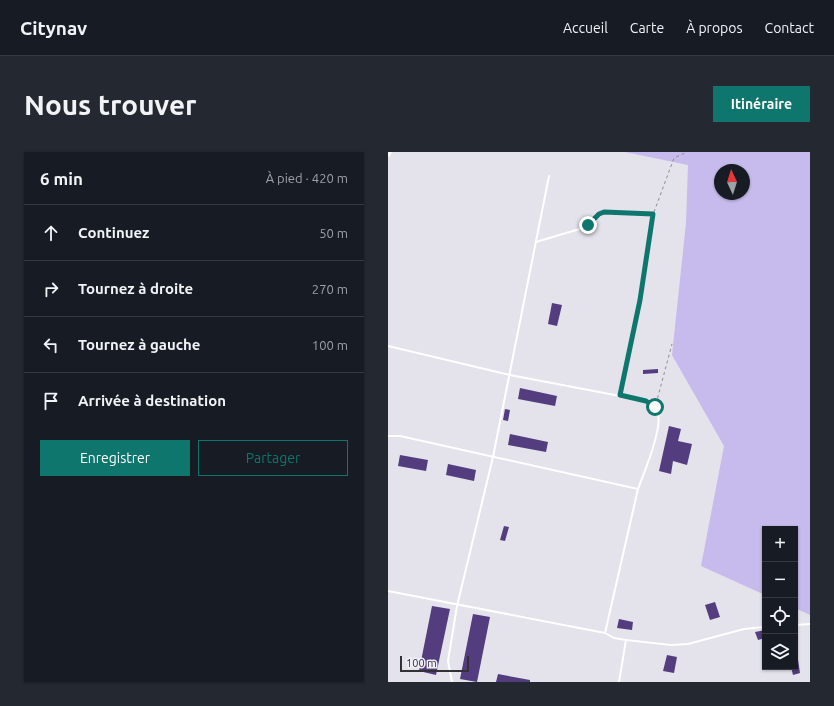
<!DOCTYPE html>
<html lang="fr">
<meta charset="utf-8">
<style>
:root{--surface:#171b24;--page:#242831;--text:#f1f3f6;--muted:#9ea1a6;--line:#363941;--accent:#0f766e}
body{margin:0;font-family:Ubuntu,sans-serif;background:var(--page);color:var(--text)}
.controls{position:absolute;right:12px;bottom:12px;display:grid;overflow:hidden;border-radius:0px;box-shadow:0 1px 3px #0004}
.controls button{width:36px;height:36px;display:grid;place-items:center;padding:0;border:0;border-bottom:1px solid var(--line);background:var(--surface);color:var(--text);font:20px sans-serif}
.compass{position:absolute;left:326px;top:12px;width:36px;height:36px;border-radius:50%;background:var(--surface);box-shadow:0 1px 3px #0004;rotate:356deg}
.scale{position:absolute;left:12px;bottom:10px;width:69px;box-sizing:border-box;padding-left:4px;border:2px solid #323135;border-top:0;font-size:11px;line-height:14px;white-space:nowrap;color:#323135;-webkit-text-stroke:3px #f1eff8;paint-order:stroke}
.stop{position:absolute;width:12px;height:12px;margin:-9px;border:3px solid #0f766e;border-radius:50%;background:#fff}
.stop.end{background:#0f766e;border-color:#fff;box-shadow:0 1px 4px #0008}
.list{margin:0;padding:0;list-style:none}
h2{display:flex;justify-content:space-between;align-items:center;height:52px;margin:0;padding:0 16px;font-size:17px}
h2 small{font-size:13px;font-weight:400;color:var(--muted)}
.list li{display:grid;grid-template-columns:26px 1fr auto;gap:12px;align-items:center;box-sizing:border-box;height:56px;padding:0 16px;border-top:1px solid var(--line)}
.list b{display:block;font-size:15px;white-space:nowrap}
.list em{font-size:13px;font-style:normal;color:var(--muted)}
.actions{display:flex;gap:8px;padding:12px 16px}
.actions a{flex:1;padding:9px 0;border:1px solid var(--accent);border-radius:0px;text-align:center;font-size:14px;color:var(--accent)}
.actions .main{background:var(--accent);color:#fff}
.icon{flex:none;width:22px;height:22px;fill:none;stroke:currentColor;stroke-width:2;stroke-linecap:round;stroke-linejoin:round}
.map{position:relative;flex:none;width:422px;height:530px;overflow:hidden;border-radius:0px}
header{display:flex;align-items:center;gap:24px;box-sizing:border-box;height:56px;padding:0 20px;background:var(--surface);border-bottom:1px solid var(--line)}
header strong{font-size:19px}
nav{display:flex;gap:22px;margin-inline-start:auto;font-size:14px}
.intro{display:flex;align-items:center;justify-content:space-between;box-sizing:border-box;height:96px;padding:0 24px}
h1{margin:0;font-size:28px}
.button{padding:10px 18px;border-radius:0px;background:var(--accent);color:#fff;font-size:14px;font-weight:700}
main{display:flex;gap:24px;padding:0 24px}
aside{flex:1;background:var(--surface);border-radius:0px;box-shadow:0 1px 3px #0004}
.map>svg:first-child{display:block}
.green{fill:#c7baec;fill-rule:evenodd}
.building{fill:#533d7e}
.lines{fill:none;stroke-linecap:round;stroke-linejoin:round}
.path{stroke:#8d8c92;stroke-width:1;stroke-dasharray:3 3;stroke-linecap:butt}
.lane{stroke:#fff;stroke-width:2}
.secondary{stroke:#fff;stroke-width:5.5}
.route{stroke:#0f766e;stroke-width:5}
</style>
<header>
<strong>Citynav</strong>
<nav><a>Accueil</a><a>Carte</a><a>À propos</a><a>Contact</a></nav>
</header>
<div class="intro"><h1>Nous trouver</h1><a class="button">Itinéraire</a></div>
<main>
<aside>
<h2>6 min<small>À pied · 420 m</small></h2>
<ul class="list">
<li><svg class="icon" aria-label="ahead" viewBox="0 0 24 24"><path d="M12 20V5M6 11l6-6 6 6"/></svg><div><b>Continuez</b></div><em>50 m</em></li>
<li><svg class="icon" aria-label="right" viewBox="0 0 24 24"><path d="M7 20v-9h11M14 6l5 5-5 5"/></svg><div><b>Tournez à droite</b></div><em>270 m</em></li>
<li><svg class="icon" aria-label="left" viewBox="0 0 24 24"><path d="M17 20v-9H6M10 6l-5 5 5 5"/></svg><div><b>Tournez à gauche</b></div><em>100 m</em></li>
<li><svg class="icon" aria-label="arrive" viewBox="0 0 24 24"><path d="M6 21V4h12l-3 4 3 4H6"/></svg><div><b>Arrivée à destination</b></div></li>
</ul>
<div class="actions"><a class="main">Enregistrer</a><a>Partager</a></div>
</aside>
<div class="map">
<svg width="422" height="530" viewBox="0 0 422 530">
<rect width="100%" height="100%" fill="#e4e2eb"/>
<!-- green -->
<path class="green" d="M237 0H422V463L407 456V377H377V443L313 414 336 294 284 203 298 71 300 13ZM332 18H356V42H332Z"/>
<!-- building -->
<g class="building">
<path d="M164 151 174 153 169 174 160 172Z"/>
<path d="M270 217V221L255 222V218Z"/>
<path d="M132 236 169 244 167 254 130 247Z"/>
<path d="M117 257 122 258 120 269 115 268Z"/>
<path d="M281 274 293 277 290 289 304 292 299 313 285 309 283 322 271 319Z"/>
<path d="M122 282 160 290 158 300 120 293Z"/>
<path d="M12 303 40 308 38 319 10 314Z"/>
<path d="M60 312 88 318 86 329 58 323Z"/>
<path d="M116 374 121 375 117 389 112 388Z"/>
<path d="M327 450 332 465 322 468 317 453Z"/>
<path d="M44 454 62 457 48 523 31 519Z"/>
<path d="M85 462 102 465 89 530 72 527Z"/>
<path d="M231 467 245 470 244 478 229 476Z"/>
<path d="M377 478V486L370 488 367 480Z"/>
<path d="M407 501H409L412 521 405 523 403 515H407Z"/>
<path d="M279 503 289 505 286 521 275 519Z"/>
<path d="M110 522 142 528V530H108Z"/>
</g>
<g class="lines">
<!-- path -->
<g class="path">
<path d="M266 60 286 6 299 0"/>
<path d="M268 252 284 192"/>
</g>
<!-- lane -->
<g class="lane">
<path d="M148 90 195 76 213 61 265 62 252 148 232 243"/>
<path d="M0 194 122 223 258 249C264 252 269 255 270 262 274 278 256 321 250 337"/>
<path d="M0 284H12L250 337 217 481"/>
<path d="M0 439 217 481 226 486 238 488 283 493 300 492 356 477 377 475"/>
<path d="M407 473 422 472"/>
<path d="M64 530 60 509 69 454 105 305 161 24"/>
<path d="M231 530 238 488"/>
</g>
<!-- secondary -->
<path class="secondary" d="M0 2 1 0"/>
</g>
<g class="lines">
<!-- route -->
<path class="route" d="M200 73 211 62 216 60 265 62 252 148 232 243 258 249 267 255"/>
</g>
</svg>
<div class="controls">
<button>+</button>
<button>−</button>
<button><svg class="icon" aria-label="locate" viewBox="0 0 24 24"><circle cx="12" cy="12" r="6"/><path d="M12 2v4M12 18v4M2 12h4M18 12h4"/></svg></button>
<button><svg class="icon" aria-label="layers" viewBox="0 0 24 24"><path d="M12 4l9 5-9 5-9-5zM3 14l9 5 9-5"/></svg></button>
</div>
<svg class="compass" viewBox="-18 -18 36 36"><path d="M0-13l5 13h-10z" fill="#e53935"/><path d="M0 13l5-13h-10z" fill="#9ea1a6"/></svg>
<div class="scale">100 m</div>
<div class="stop" style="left:267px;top:255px"></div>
<div class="stop end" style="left:200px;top:73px"></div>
</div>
</main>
